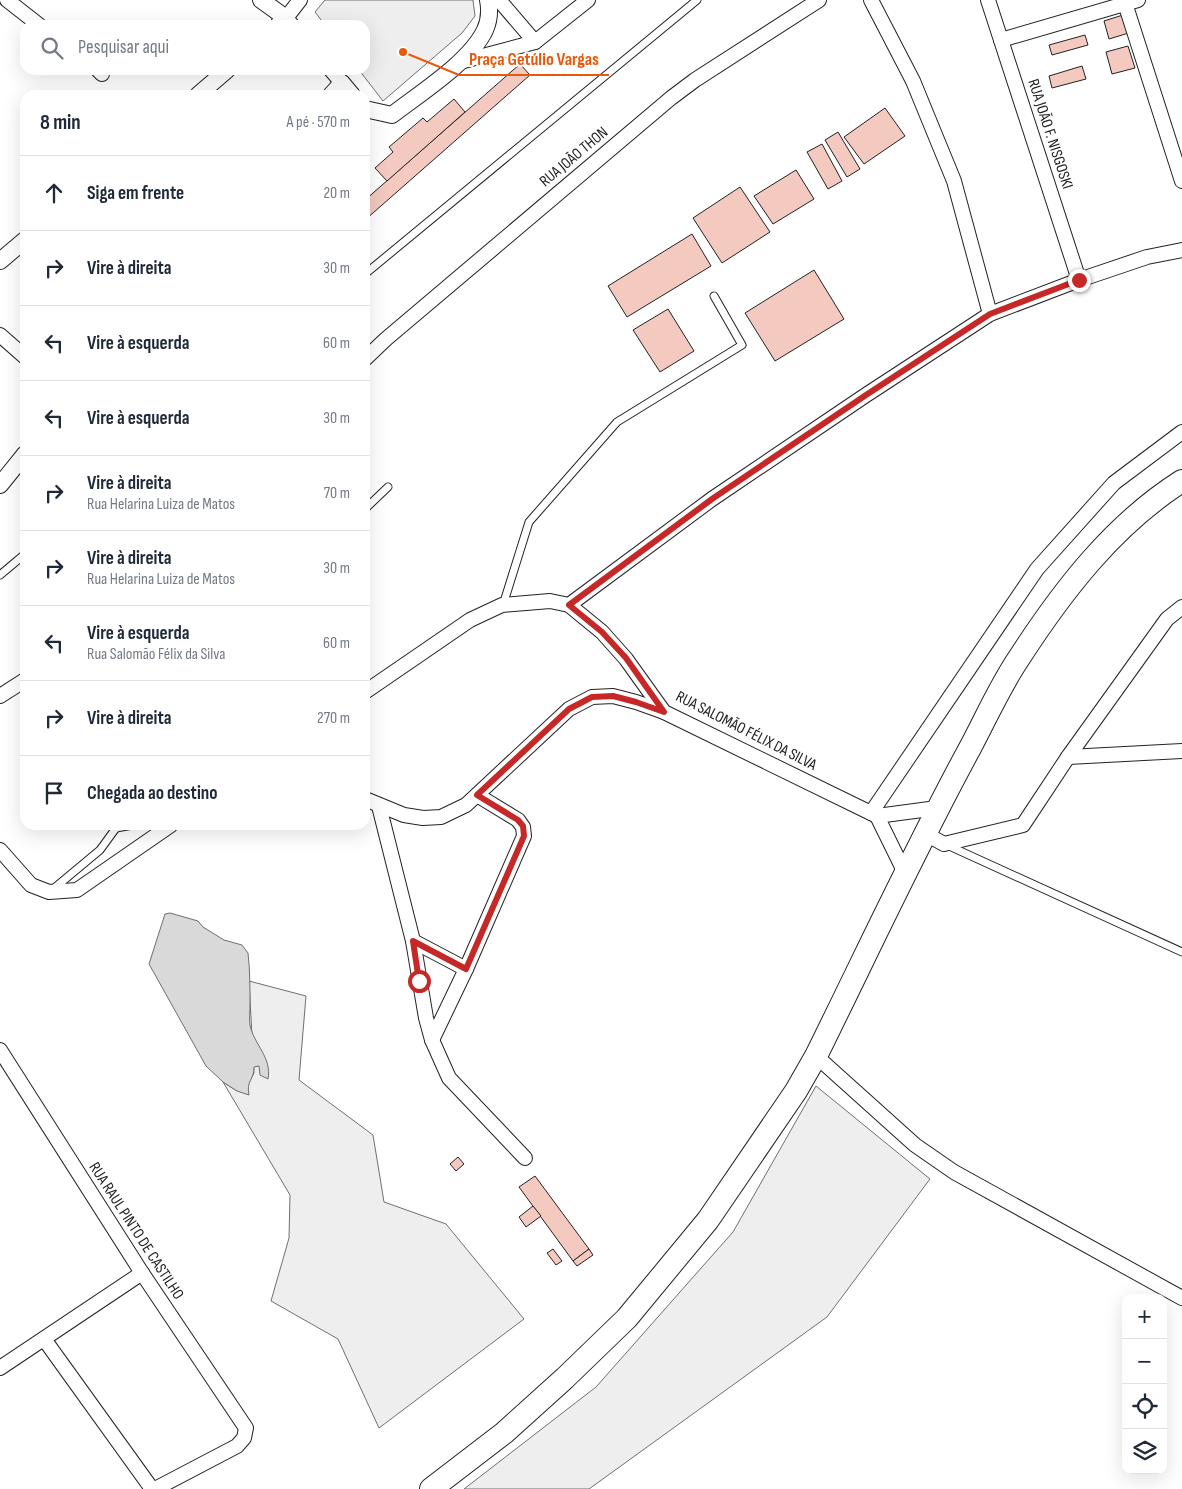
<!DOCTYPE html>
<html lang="pt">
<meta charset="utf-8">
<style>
:root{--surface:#fff;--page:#f2f2f3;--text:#1f2937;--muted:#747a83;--line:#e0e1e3}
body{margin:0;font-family:"Sofia Sans Condensed",sans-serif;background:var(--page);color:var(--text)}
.controls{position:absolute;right:15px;bottom:15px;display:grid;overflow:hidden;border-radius:10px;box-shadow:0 5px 20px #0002}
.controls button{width:45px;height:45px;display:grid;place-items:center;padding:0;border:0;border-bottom:1px solid var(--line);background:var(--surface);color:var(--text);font:25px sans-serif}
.stop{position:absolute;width:15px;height:15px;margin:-11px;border:4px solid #c62828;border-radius:50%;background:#fff}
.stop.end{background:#c62828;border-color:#fff;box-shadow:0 1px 5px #0008}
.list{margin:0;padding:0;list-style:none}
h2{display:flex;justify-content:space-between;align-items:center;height:65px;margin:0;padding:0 20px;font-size:21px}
h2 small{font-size:16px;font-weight:400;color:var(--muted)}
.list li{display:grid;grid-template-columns:32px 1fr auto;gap:15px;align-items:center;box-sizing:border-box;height:75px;padding:0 20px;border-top:1px solid var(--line)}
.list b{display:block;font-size:19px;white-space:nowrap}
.list p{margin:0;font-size:16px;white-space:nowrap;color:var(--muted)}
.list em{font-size:16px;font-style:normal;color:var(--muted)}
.icon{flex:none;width:28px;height:28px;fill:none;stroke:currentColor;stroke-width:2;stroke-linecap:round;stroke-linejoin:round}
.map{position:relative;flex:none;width:1182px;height:1489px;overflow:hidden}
.search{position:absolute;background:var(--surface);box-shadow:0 5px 20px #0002;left:20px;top:20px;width:350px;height:55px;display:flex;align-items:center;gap:12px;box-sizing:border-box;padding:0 18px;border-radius:15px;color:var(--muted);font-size:19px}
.panel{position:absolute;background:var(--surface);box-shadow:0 5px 20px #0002;left:20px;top:90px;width:350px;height:740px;border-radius:15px}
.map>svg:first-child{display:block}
.green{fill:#eee;stroke:#6f6f6f}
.water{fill:#d9d9d9;stroke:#6f6f6f}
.building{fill:#f3c9c0;stroke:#222}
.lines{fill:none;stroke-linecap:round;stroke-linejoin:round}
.service-casing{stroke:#222;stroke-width:9}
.minor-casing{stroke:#222;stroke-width:16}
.tertiary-casing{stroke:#222;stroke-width:18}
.trunk-casing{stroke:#222;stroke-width:24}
.service{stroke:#fff;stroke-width:7}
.minor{stroke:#fff;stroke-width:14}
.tertiary{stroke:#fff;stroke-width:16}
.trunk{stroke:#fff;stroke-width:22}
.route{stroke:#c62828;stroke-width:6}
.labels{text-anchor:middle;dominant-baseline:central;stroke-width:4;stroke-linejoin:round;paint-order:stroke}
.street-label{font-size:16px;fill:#222;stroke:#fff}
.leader{fill:none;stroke:#e8590c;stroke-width:2}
.callout-dot{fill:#e8590c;stroke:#fff;stroke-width:2}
.callout-label{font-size:18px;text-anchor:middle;font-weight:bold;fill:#e8590c;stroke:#fff;stroke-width:4;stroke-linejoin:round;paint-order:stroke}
</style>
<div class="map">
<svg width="1182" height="1489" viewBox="0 0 1182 1489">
<rect width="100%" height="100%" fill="#fff"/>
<!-- green -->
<g class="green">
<path d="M325 0H473L475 16 462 33 383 101 359 70H365V25H325L315 12Z"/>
<path d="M249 981 306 996 299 1080 373 1135 384 1202 446 1224 524 1319 379 1428 338 1339 271 1301 289 1238 290 1195 223 1082 237 1091 247 1086 254 1073Z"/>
<path d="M816 1086 930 1179 827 1317 589 1489H464L596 1387 733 1232Z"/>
</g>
<!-- water -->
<path class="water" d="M170 913 198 921 203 927 224 940 242 945 248 953C250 970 250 988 250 1005 250 1011 249 1018 250 1025 254 1045 272 1057 268 1079L260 1075 259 1066 254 1067C254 1081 246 1080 249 1095L237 1091 223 1082 206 1066 149 964 165 914Z"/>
<!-- building -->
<g class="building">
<path d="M1126 14 1132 32 1109 39 1104 21Z"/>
<path d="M1085 35 1088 45 1052 55 1049 45Z"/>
<path d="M1128 46 1135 68 1112 74 1106 52Z"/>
<path d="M520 64 530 75 365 220V200Z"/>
<path d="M1082 66 1086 79 1052 88 1049 76Z"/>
<path d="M454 99 465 112 387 181 375 168 393 152 389 147 423 118 427 122Z"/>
<path d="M885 108 905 136 864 164 844 137Z"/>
<path d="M838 132 860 169 847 177 825 140Z"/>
<path d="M822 144 842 181 828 189 807 152Z"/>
<path d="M796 170 814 199 773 224 754 196Z"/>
<path d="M740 187 770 232 722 263 693 218Z"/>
<path d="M692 234 711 266 627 317 608 286Z"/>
<path d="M814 270 844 319 775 361 745 313Z"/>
<path d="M668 309 694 351 660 372 633 330Z"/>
<path d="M458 1157 464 1164 456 1171 450 1164Z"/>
<path d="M535 1176 589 1249 573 1261 519 1187Z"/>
<path d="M533 1206 541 1216 526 1227 519 1217Z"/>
<path d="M553 1249 562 1261 556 1265 547 1253Z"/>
<path d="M589 1249 593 1255 577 1266 573 1261Z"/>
</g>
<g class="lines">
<defs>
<g id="service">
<path d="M365 274 697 0"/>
<path d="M365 509 388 487"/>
<path d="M0 575 25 554"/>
<path d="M503 605 529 522 617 422 742 345 714 296"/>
<path d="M114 827 116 828 133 825"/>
<path d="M947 845 1182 952"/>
<path d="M52 890 100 850 116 828V825"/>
</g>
<g id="minor">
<path d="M7 0 39 25"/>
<path d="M499 0 535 42"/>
<path d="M871 0 913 81 954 181 990 314"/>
<path d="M988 0 1079 280"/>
<path d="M1124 0 1182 181"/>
<path d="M292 25 286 18 300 0"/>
<path d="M1001 40 1138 0"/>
<path d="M460 62 535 42 588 0"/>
<path d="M98 70 102 74"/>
<path d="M331 70 342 83"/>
<path d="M0 335 25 357"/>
<path d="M365 359 386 339 671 98 695 80 819 0"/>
<path d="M569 605 712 499 866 395 990 314 1079 280 1147 257 1182 250"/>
<path d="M365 692 470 620 502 605 550 601 569 605 602 632 626 659 664 712 877 816"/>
<path d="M0 696 25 680"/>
<path d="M1068 757 1182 751"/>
<path d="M365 799 404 815 423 818 441 817 466 805 569 709 592 697 613 696 636 702 664 712"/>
<path d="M379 806 413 941 426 1018 432 1040 449 1078 525 1158"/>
<path d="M871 813 1037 569 1114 483 1182 432"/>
<path d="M877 816 905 873"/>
<path d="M877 816 937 808"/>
<path d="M924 833 944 844 1023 825 1068 757 1167 619 1182 607"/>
<path d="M0 850 31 885 49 892 77 890 171 825"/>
<path d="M413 941 466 969"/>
<path d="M432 1040 466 969 524 836 523 827 518 820 477 795"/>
<path d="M0 1050 142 1273 246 1428 244 1438 237 1446 155 1489"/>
<path d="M816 1056 915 1145 954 1172 1182 1298"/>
<path d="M44 1339 152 1489"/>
<path d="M0 1368 142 1273"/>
</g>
<g id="tertiary">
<path d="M261 0 286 18 278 25"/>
<path d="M198 95 227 70"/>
<path d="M331 95 342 83 352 95"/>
<path d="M365 109 392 115C420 93 470 62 485 30 489 21 490 10 488 0"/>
<path d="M0 261 25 240"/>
<path d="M0 485 25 454"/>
</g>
<path id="trunk" d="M431 1489 504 1433 565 1378 627 1318 708 1220 796 1091 816 1056C867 953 915 849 970 748 986 718 1000 686 1019 658 1063 590 1114 524 1182 481"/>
</defs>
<!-- service casing -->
<use href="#service" class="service-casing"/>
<!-- minor casing -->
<use href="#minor" class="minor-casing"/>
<!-- tertiary casing -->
<use href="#tertiary" class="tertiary-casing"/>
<!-- trunk casing -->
<use href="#trunk" class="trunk-casing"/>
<!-- service -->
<use href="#service" class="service"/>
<!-- minor -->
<use href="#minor" class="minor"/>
<!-- tertiary -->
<use href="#tertiary" class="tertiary"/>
<!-- trunk -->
<use href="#trunk" class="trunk"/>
</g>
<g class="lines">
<!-- route -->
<path class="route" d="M419 981 413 941 466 969 524 836 523 826 518 820 477 795 569 709 592 697 613 696 636 702 664 712 626 658 602 632 569 605 712 499 866 395 990 314 1079 280"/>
</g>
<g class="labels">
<!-- street labels -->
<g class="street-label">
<text transform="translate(1050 134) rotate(72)">RUA JOÃO F. NISGOSKI</text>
<text transform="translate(574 157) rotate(-40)">RUA JOÃO THON</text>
<text transform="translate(746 731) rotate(27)">RUA SALOMÃO FÉLIX DA SILVA</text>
<text transform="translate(136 1231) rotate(57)">RUA RAUL PINTO DE CASTILHO</text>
</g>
</g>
<!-- callouts -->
<path class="leader" d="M403 52L459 75H609"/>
<circle class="callout-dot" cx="403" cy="52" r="5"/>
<g class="callout-label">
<text x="534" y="65">Praça Getúlio Vargas</text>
</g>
</svg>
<div class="controls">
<button>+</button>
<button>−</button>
<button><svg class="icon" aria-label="locate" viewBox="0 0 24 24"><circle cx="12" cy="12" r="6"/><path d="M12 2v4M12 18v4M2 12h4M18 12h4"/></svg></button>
<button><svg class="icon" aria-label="layers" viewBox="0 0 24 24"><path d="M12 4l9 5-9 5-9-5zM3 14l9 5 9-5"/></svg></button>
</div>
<div class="stop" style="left:419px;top:981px"></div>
<div class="stop end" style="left:1079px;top:280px"></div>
<div class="search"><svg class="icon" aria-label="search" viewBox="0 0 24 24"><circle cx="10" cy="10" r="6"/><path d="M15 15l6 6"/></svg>Pesquisar aqui</div>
<section class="panel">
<h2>8 min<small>A pé · 570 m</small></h2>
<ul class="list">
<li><svg class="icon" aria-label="ahead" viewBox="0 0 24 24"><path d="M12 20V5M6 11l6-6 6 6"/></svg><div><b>Siga em frente</b></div><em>20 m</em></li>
<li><svg class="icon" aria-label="right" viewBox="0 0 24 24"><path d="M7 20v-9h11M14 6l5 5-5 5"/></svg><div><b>Vire à direita</b></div><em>30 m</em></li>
<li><svg class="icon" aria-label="left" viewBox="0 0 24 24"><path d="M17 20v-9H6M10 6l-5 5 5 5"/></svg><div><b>Vire à esquerda</b></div><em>60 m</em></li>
<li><svg class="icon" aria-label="left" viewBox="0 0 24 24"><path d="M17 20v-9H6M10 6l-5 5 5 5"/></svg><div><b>Vire à esquerda</b></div><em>30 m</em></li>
<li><svg class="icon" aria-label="right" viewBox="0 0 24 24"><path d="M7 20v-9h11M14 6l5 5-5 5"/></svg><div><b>Vire à direita</b><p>Rua Helarina Luiza de Matos</p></div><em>70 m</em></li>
<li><svg class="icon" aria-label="right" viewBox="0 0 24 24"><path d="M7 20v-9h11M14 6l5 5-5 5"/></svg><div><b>Vire à direita</b><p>Rua Helarina Luiza de Matos</p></div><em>30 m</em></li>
<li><svg class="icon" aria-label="left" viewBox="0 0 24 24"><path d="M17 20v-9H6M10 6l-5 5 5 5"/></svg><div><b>Vire à esquerda</b><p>Rua Salomão Félix da Silva</p></div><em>60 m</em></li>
<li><svg class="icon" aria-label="right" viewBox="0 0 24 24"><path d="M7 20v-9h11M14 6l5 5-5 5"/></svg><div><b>Vire à direita</b></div><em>270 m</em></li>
<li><svg class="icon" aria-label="arrive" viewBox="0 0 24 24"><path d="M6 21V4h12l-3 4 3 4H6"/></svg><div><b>Chegada ao destino</b></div></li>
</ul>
</section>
</div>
